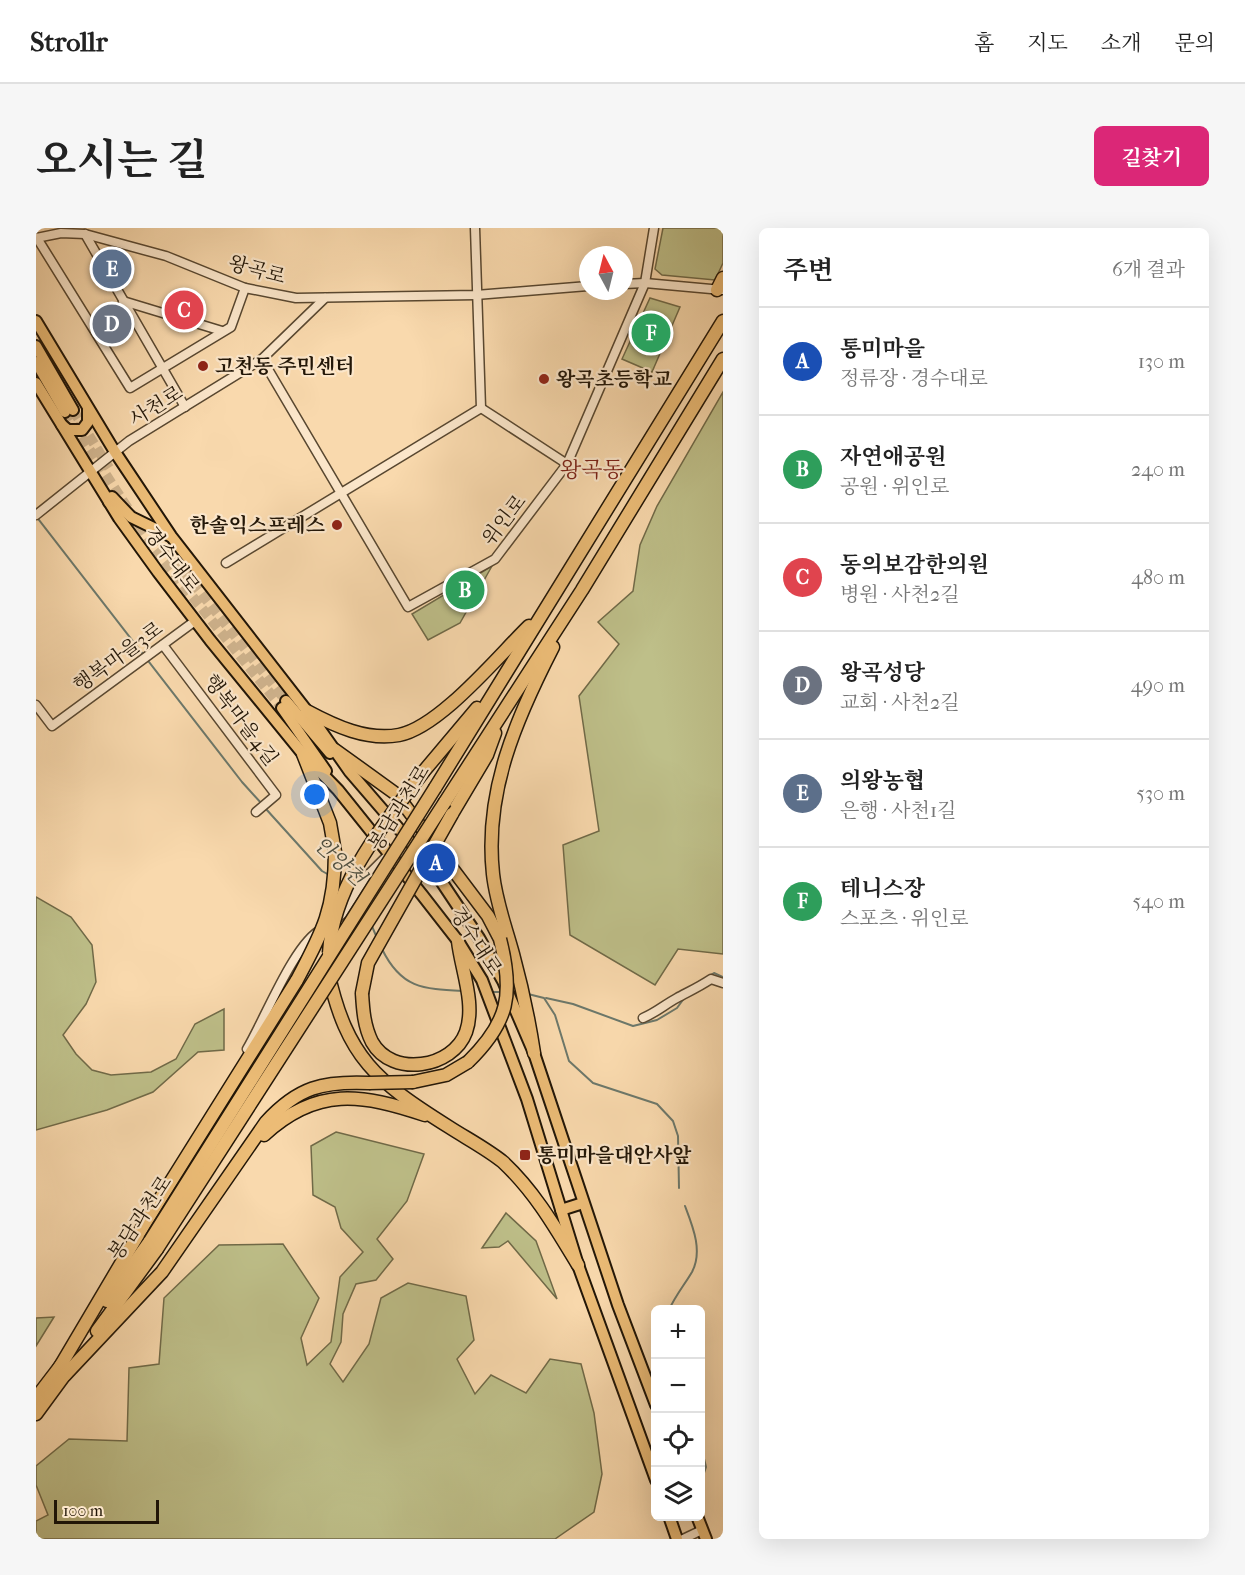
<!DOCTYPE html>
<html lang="ko">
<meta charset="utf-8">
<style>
:root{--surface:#fff;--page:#f6f6f6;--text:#222;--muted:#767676;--line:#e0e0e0;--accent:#db2777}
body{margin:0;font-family:"IM FELL French Canon","Noto Serif KR",serif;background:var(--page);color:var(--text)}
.controls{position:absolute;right:18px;bottom:18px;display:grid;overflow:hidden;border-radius:9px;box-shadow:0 6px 24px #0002}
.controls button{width:54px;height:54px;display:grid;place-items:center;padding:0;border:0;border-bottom:2px solid var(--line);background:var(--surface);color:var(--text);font:30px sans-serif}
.compass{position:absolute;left:543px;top:18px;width:54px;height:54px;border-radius:50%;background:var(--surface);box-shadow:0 6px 24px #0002;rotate:353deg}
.scale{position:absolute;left:18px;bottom:15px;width:105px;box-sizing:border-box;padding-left:6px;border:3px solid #221607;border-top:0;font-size:16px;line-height:21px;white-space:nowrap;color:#221607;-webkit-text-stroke:4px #fbe6ca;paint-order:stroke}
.you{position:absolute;left:279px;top:567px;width:21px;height:21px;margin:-15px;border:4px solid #fff;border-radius:50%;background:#1a73e8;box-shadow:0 0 0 9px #1a73e833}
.badge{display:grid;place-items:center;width:39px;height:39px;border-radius:50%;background:var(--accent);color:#fff;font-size:20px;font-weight:700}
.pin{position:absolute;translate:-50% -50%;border:3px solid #fff;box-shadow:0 2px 6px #0006}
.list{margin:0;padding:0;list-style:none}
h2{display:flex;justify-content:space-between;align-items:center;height:78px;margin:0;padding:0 24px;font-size:26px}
h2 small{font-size:20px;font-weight:400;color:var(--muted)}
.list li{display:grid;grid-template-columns:39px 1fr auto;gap:18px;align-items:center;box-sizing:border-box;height:108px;padding:0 24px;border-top:2px solid var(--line)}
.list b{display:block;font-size:22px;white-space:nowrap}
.list p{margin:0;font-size:20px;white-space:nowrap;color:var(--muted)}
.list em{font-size:20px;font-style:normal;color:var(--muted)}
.icon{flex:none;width:33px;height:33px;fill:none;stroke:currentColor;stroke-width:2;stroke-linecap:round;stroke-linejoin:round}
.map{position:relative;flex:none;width:687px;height:1311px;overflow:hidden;border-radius:9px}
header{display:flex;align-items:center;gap:36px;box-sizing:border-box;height:84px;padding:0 30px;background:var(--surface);border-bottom:2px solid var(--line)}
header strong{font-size:28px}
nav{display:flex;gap:33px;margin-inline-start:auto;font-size:21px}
.intro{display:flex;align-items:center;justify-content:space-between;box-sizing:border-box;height:144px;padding:0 36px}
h1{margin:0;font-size:42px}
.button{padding:15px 27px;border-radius:9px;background:var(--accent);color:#fff;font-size:21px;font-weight:700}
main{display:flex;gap:36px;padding:0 36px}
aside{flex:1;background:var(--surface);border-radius:9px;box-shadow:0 6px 24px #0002}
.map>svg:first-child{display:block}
.green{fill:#bebf89;stroke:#706a48;stroke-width:1.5}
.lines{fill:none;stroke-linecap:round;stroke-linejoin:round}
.stream{stroke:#6c786b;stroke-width:2}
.major-tunnel{stroke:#ceb28c;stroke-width:10;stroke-dasharray:10 5;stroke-linecap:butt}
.minor-casing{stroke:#584730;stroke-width:11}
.major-casing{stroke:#221607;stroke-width:14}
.highway-casing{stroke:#221607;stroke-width:15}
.minor{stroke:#fbe6ca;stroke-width:8}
.major{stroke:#ecbc76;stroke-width:10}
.highway{stroke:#ecbc76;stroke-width:12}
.highway-bridge-casing{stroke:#221607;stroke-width:15;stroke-linecap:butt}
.highway-bridge{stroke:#ecbc76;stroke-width:12}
.poi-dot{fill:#8f2418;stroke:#fbe6ca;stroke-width:2}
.labels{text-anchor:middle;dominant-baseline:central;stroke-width:4.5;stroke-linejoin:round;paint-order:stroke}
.street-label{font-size:20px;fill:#221607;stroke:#fbe6ca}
.poi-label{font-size:20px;font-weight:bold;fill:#221607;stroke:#fbe6ca;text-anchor:start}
.water-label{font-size:21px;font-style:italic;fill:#4d4f41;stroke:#fbe6ca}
.quarter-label{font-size:22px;fill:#7a1f14;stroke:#fbe6ca}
</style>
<header>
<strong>Strollr</strong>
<nav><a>홈</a><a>지도</a><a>소개</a><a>문의</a></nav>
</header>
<div class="intro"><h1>오시는 길</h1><a class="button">길찾기</a></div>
<main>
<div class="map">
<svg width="687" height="1311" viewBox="0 0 687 1311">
<rect width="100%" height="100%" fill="#f9d9ad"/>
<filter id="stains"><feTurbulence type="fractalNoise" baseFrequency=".00333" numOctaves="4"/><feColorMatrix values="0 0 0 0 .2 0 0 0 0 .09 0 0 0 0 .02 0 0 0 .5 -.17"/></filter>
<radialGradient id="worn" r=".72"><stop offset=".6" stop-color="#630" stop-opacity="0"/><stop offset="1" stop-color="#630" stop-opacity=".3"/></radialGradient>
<!-- green -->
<g class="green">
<path d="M627 0H687V35L679 52 626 47 619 41Z"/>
<path d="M614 70 644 79 616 144 586 131Z"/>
<path d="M687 164V726L642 721 619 757 534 707 527 617 563 603 543 468 583 416 562 394 597 363 604 317 621 278Z"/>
<path d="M456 338 424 395 392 412 376 386Z"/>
<path d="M0 669 35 689 56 717 60 754 50 776 27 807 40 826 56 842 75 847 115 844 140 831 159 796 188 781V822L162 824 117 864 71 882 0 902Z"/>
<path d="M300 904 388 926 371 973 341 1011 357 1031 340 1052 320 1056 307 1086 305 1114 294 1136 307 1154 333 1116 345 1070 372 1055 430 1068 438 1112 421 1131 439 1166 455 1147 490 1165 514 1131 545 1136 558 1185 566 1246 558 1284 519 1311H0V1293L12 1287 0 1257V1238L33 1211 91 1213 93 1140 123 1136 128 1070 183 1017 247 1016 283 1070 265 1110 271 1137 295 1114 304 1049 327 1024 305 1000 299 979 277 967 275 918Z"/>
<path d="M470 985 500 1013 521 1071 472 1013 463 1019 446 1020Z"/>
<path d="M18 1089 0 1118V1090Z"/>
</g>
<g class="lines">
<!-- stream -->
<g class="stream">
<path d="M0 288 206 554 226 576"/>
<path d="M230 581 286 643 295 648"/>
<path d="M335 696 341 710"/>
<path d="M346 721C365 760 386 761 427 763"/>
<path d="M673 748 678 745 687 749"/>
<path d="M454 764H466"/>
<path d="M492 766 508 770 519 787 533 833 557 855 621 876 637 893 642 908 643 960"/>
<path d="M510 770 537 776 597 798 621 792 641 780 649 769"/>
<path d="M633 1082C639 1068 649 1056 656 1044 667 1023 657 999 649 978"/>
<path d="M664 1214 670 1239 664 1257"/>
</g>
<!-- major-tunnel -->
<g class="major-tunnel">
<path d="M37 182 73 240"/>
<path d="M29 184 119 322 246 480"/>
<path d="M110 295 250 473"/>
</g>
<defs>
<g id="minor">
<path d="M49 6 149 179"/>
<path d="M0 10 25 5 49 6 130 28 209 60 260 70 440 67 552 58"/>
<path d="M1 10 94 160 195 99 209 60"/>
<path d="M588 56 609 55 686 62"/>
<path d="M87 73 186 103"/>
<path d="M226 131 372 379 459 331 531 236 609 55 618 0"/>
<path d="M445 180 531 236"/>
<path d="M0 287 93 213 226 131 289 70"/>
<path d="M190 335 445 180 439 0"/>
<path d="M127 417 240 567 220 584"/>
<path d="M0 477 16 498 159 393"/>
<path d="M299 692 306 686 329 650 351 628"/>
<path d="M607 790C621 784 628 777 641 770 652 764 663 759 675 751L687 755"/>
<path d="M211 821C229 791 258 715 286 701"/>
<path d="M647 1311 666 1302"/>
</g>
<g id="major">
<path d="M0 93 79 224 135 308 271 483 314 544 395 638 443 710 467 753 498 825 582 1077 620 1177"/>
<path d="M0 118 37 182"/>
<path d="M0 134 29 184"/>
<path d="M0 155 83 290 122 344 174 412 267 526 302 562 387 668 422 713 446 752 491 871 542 1037 620 1252"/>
<path d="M26 197 32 202H46L52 194V181"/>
<path d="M73 274V270L76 269 95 289 134 308"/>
<path d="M250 473 294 525"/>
<path d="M246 480 290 543"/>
<path d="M525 982 547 975"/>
<path d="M633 1288 641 1311"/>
<path d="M661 1288 670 1311"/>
</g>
<g id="highway">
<path d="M681 62 687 50"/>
<path d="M271 483C299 498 331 513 363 507 404 499 462 428 493 398"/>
<path d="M299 522 360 566 452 688 464 711"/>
<path d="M267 526 294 595 299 624"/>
<path d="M388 543 441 480"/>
<path d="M399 560 687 93"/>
<path d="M409 574 546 362 687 131"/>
<path d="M416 586 451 527 459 505"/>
<path d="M292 744C311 830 340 853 413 899 430 910 451 921 467 934 499 964 519 999 542 1037"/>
<path d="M326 765C327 782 328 798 336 814 356 850 417 840 430 804 440 776 425 741 422 713"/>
<path d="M498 825C493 792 486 759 477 726 470 700 460 674 457 646 448 564 480 491 517 419"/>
<path d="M377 854 410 847 432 834"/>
<path d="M228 907C281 858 326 866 389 887"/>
<path d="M71 1073 114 1013"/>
<path d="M61 1103 121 1021"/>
<path d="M22 1142 109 995 261 752"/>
<path d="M29 1147 126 1044 230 894C262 859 287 853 333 855"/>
<path d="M0 1170 26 1136"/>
<path d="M0 1186 33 1141"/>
</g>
</defs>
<!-- minor casing -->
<use href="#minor" class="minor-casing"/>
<!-- major casing -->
<use href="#major" class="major-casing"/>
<!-- highway casing -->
<use href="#highway" class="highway-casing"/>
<!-- minor -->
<use href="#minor" class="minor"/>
<!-- major -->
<use href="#major" class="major"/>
<!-- highway -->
<use href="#highway" class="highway"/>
<defs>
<g id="highway-bridge">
<path d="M293 725C297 656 348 596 388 543"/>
<path d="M261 752C287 703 299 680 299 624"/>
<path d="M326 765 332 735 416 586"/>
<path d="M432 834C473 794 478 766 464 711"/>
<path d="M333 855 377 854"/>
<path d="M114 1013 399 560"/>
<path d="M121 1021 409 574"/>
</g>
</defs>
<!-- highway-bridge casing -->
<use href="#highway-bridge" class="highway-bridge-casing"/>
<!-- highway-bridge -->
<use href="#highway-bridge" class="highway-bridge"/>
</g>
<!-- markers -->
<g class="poi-dot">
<circle cx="167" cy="138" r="6"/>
<circle cx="508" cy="151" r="6"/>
<circle cx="301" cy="297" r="6"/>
<rect x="483" y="921" width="12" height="12" rx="3"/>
</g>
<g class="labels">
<!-- street labels -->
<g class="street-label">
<text transform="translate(221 42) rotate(15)">왕곡로</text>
<text transform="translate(120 178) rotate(-32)">사천로</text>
<text transform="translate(468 292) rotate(-52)">위인로</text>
<text transform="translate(136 332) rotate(53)">경수대로</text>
<text transform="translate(82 429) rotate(-36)">행복마을3로</text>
<text transform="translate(205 492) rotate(53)">행복마을4길</text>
<text transform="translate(363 580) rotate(-58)">봉담과천로</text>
<text transform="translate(440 713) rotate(57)">경수대로</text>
<text transform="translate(104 990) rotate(-56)">봉담과천로</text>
</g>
<!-- poi labels -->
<g class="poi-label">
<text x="179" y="138">고천동 주민센터</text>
<text x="520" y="151">왕곡초등학교</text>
<text x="289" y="297" text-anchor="end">한솔익스프레스</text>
<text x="501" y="927">통미마을대안사앞</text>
</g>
<!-- water labels -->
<g class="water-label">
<text transform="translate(304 633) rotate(42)">안양천</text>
</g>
<!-- quarter labels -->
<g class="quarter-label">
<text x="556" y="242">왕곡동</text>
</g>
</g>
<rect width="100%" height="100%" filter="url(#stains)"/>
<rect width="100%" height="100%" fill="url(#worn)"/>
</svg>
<div class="controls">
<button>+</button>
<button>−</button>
<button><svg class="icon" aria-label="locate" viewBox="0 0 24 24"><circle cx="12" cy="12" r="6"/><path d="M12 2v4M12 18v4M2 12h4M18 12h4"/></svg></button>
<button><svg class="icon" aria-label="layers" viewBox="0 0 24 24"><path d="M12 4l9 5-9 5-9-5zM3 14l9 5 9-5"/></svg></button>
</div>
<svg class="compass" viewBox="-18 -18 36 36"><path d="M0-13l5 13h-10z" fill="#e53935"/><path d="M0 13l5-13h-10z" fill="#767676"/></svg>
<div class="scale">100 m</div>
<div class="you"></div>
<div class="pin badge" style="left:400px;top:635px;background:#1a4fb4">A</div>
<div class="pin badge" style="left:429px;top:362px;background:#2e9e5b">B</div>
<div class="pin badge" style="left:148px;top:82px;background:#e0444e">C</div>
<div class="pin badge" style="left:76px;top:96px;background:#6b7280">D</div>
<div class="pin badge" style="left:76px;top:41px;background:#5c6f8a">E</div>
<div class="pin badge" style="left:615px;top:105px;background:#2e9e5b">F</div>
</div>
<aside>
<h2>주변<small>6개 결과</small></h2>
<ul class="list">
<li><span class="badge" style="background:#1a4fb4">A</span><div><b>통미마을</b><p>정류장 · 경수대로</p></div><em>130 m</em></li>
<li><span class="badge" style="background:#2e9e5b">B</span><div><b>자연애공원</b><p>공원 · 위인로</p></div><em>240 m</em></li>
<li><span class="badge" style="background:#e0444e">C</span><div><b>동의보감한의원</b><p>병원 · 사천2길</p></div><em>480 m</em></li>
<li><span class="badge" style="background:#6b7280">D</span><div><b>왕곡성당</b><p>교회 · 사천2길</p></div><em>490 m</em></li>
<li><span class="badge" style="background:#5c6f8a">E</span><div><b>의왕농협</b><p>은행 · 사천1길</p></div><em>530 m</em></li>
<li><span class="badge" style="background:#2e9e5b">F</span><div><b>테니스장</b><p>스포츠 · 위인로</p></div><em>540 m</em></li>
</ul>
</aside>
</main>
